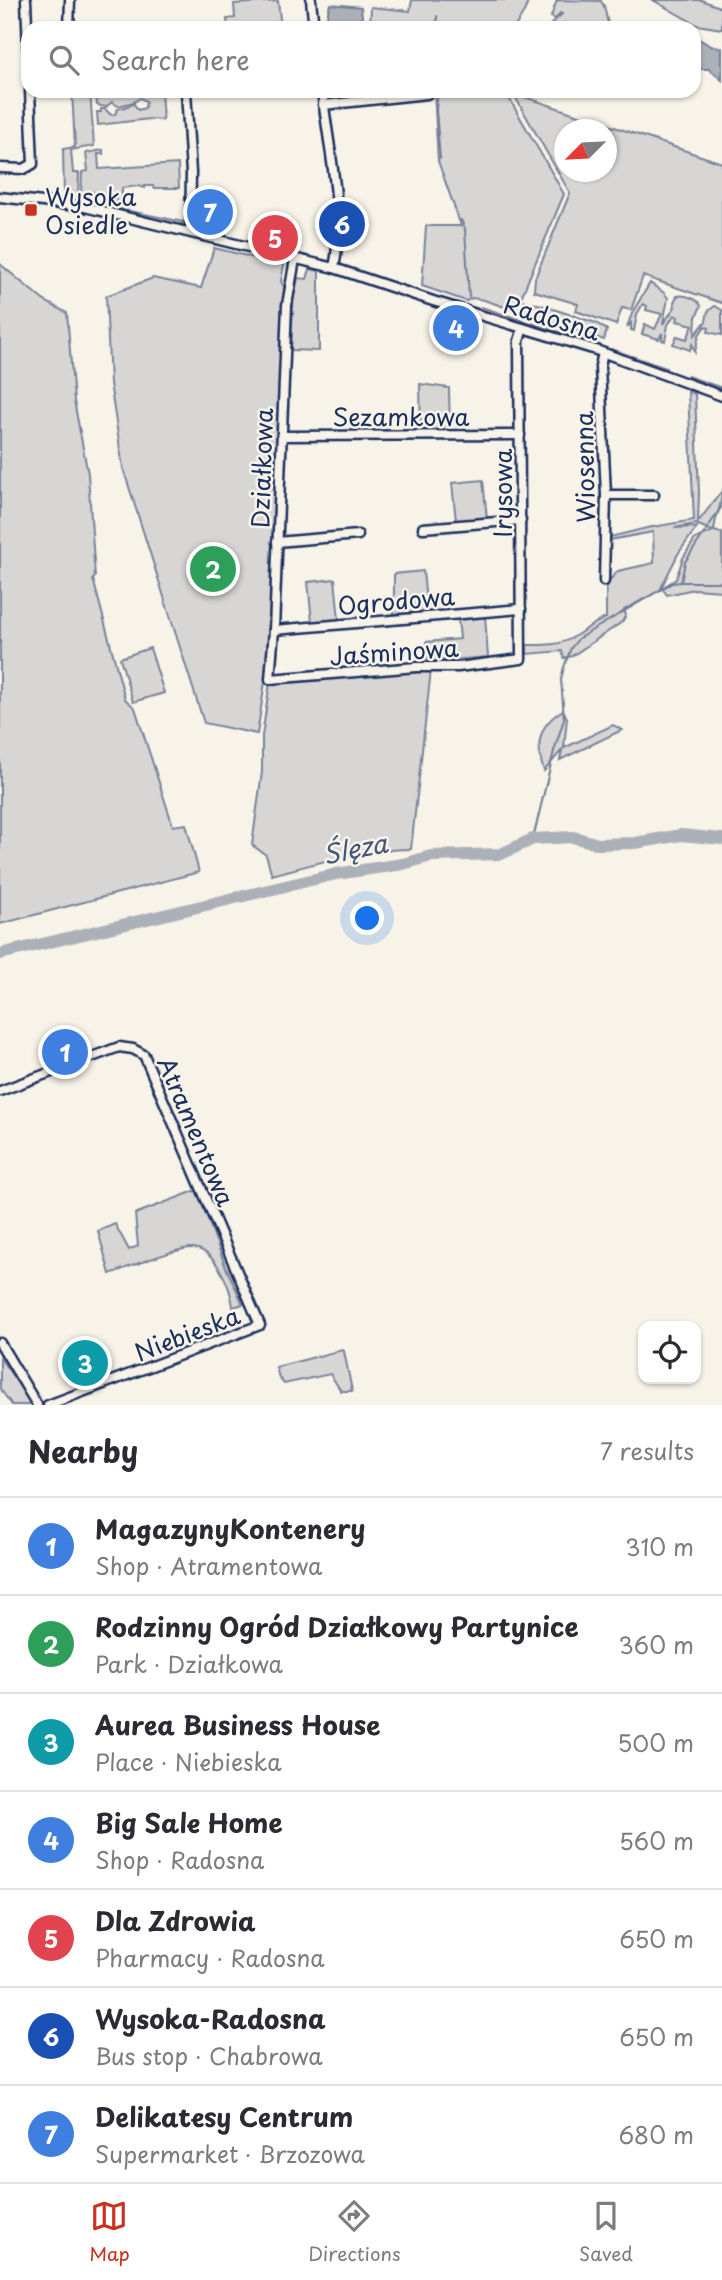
<!DOCTYPE html>
<meta charset="utf-8">
<style>
:root{--surface:#fff;--page:#f7f7f7;--text:#2b2b33;--muted:#7c7c81;--line:#e1e1e2;--accent:#c8321e}
body{margin:0;font-family:"Playpen Sans",sans-serif;background:var(--page);color:var(--text)}
.controls{position:absolute;right:21px;bottom:21px;display:grid;overflow:hidden;border-radius:14px;box-shadow:0 2px 5px #0004}
.controls button{width:63px;height:63px;display:grid;place-items:center;padding:0;border:0;border-bottom:2px solid var(--line);background:var(--surface);color:var(--text);font:35px sans-serif}
.compass{position:absolute;left:554px;top:119px;width:63px;height:63px;border-radius:50%;background:var(--surface);box-shadow:0 2px 5px #0004;rotate:246deg}
.you{position:absolute;left:368px;top:919px;width:24px;height:24px;margin:-18px;border:5px solid #fff;border-radius:50%;background:#1a73e8;box-shadow:0 0 0 10px #1a73e833}
.badge{display:grid;place-items:center;width:46px;height:46px;border-radius:50%;background:var(--accent);color:#fff;font-size:23px;font-weight:700}
.pin{position:absolute;translate:-50% -50%;border:4px solid #fff;box-shadow:0 2px 7px #0006}
.list{margin:0;padding:0;list-style:none}
h2{display:flex;justify-content:space-between;align-items:center;height:91px;margin:0;padding:0 28px;font-size:30px}
h2 small{font-size:23px;font-weight:400;color:var(--muted)}
.list li{display:grid;grid-template-columns:46px 1fr auto;gap:21px;align-items:center;box-sizing:border-box;height:98px;padding:0 28px;border-top:2px solid var(--line)}
.list b{display:block;font-size:26px;white-space:nowrap}
.list p{margin:0;font-size:23px;white-space:nowrap;color:var(--muted)}
.list em{font-size:23px;font-style:normal;color:var(--muted)}
.icon{flex:none;width:38px;height:38px;fill:none;stroke:currentColor;stroke-width:2;stroke-linecap:round;stroke-linejoin:round}
.map{position:relative;flex:none;width:722px;height:1405px;overflow:hidden}
.search{position:absolute;background:var(--surface);box-shadow:0 2px 5px #0004;left:21px;right:21px;top:21px;height:77px;display:flex;align-items:center;gap:18px;box-sizing:border-box;padding:0 24px;border-radius:21px;color:var(--muted);font-size:26px}
.sheet{height:777px;background:var(--surface)}
nav{display:flex;justify-content:space-around;align-items:center;box-sizing:border-box;height:98px;border-top:2px solid var(--line);background:var(--surface);font-size:19px;color:var(--muted)}
nav a{display:grid;justify-items:center;gap:4px}
nav .on{color:var(--accent)}
.map>svg:first-child{display:block}
.green{fill:#d7d6d4;stroke:#798299;stroke-width:2;fill-rule:evenodd}
.water{fill:#acb0b9;stroke:#727c95;stroke-width:2}
.lines{fill:none;stroke-linecap:round;stroke-linejoin:round}
.stream{stroke:#727c95;stroke-width:2}
.river{stroke:#acb0b9;stroke-width:12}
.minor-casing{stroke:#1b2f5e;stroke-width:13}
.minor{stroke:#f7f3e8;stroke-width:8}
.poi-dot{fill:#c8321e;stroke:#f7f3e8;stroke-width:2.5}
.labels{text-anchor:middle;dominant-baseline:central;stroke-width:5;stroke-linejoin:round;paint-order:stroke}
.poi-label{font-size:24px;fill:#1b2f5e;stroke:#f7f3e8;text-anchor:start}
.street-label{font-size:24px;fill:#1b2f5e;stroke:#f7f3e8}
.water-label{font-size:26px;font-style:italic;fill:#465679;stroke:#f7f3e8}
</style>
<div class="map">
<svg width="722" height="1405" viewBox="0 0 722 1405">
<rect width="100%" height="100%" fill="#f7f3e8"/>
<filter id="ink" filterUnits="userSpaceOnUse"><feTurbulence type="fractalNoise" baseFrequency=".0143" numOctaves="2"/><feDisplacementMap in="SourceGraphic" scale="14" xChannelSelector="R" yChannelSelector="G"/><feConvolveMatrix kernelMatrix="1 2 1 2 8 2 1 2 1" color-interpolation-filters="sRGB"/></filter>
<g filter="url(#ink)">
<!-- green -->
<g class="green">
<path d="M412 0H529L523 14 514 28H370L371 7 410 11Z"/>
<path d="M557 0 601 1 604 6 609 28H573L564 23 559 28H547L562 14 560 13 556 19 551 17Z"/>
<path d="M653 0H701L722 8V29L697 25Z"/>
<path d="M278 1 281 28H228L227 19 235 18 234 4Z"/>
<path d="M72 91H90L94 146 71 150 73 173H79L78 196 86 198V202L183 222 181 225 68 200 64 197 63 149 75 147Z"/>
<path d="M122 91H161L163 120 150 119 98 125 97 112H101V109H105L111 115 115 114 118 109 134 104 138 110 145 108 146 101 140 98 134 102 118 106 112 102 106 107 97 105 96 94Z"/>
<path d="M434 91H505L564 194 520 300 526 301 523 310 527 311 529 303 538 304 596 323 607 330 604 340 484 300 472 298 466 301 422 286 426 226H461L438 161Z"/>
<path d="M516 94 722 163V303L643 276 631 310 622 308 616 325 576 311 578 304 534 291 535 278 570 193 514 95ZM564 130H606V172H564Z"/>
<path d="M103 150V154H98L99 169 178 164 179 188H154L153 186H145V188L138 186 122 188V203L133 205 132 207 115 204 116 197 88 191 87 196 81 194 82 172 88 171 86 153Z"/>
<path d="M214 248 284 265 281 281 284 287 267 669 257 734 204 723 123 468 110 383 106 296 153 278 201 288Z"/>
<path d="M0 264 43 300 67 313 74 401 88 474 95 577 93 579 125 699 135 708 173 826 186 824 199 872 0 924Z"/>
<path d="M310 269 319 271V351L291 350 293 301 298 278 307 279Z"/>
<path d="M650 283 664 293 668 298 663 324 675 307 674 302 677 296C685 294 698 299 701 306L696 317 695 335 706 321 708 311 715 306 722 310V335L708 332 709 328 705 326 699 335 695 352 692 344 690 350 673 344 677 336 687 339 693 325 677 321 678 317 674 315 668 325 665 341 662 340V333L659 339 642 334 645 324 655 329 662 314 646 310 647 306 643 304 637 314 634 331 631 330V323L627 327 633 311Z"/>
<path d="M420 384 449 388 450 431 421 432Z"/>
<path d="M688 391 695 394 699 493 698 522 722 491C722 506 715 516 714 531L722 533V591L694 589 667 595 662 588 676 579 683 558 695 539 713 531 696 524 674 528 697 527 678 554 660 590 624 610 626 615 622 622 572 656 564 658 562 651 527 654V645C542 645 558 646 572 638 584 631 593 623 606 618V584L618 571 654 563 653 532 610 540V537L647 528 694 520Z"/>
<path d="M483 480 487 519 456 521 452 483Z"/>
<path d="M423 571 427 612 394 615V574Z"/>
<path d="M335 579 339 620 312 622 308 582Z"/>
<path d="M485 616 488 657 427 662 426 642 460 639 458 618Z"/>
<path d="M150 648 164 693 133 702 120 658Z"/>
<path d="M431 670 411 849C364 849 317 863 272 875L266 855 252 845 262 772V736L270 682Z"/>
<path d="M563 710 567 718 564 748 613 725 622 730 560 760 562 750 544 771C535 745 538 725 563 710Z"/>
<path d="M197 1190 225 1265 243 1304 233 1307C231 1288 216 1250 193 1248 177 1247 127 1268 110 1274L98 1231 115 1224 129 1250 138 1246 135 1214Z"/>
<path d="M342 1350 344 1351 352 1391H341L330 1374 284 1384 279 1378 276 1367Z"/>
<path d="M0 1358 30 1401 28 1405H12L0 1389Z"/>
</g>
<!-- water -->
<g class="water">
<path d="M330 4 361 7 363 28H328L327 16Z"/>
<path d="M694 36 711 46 722 48V80L709 69H694Z"/>
</g>
<g class="lines">
<!-- stream -->
<g class="stream">
<path d="M437 16 438 28"/>
<path d="M438 91 436 110 440 159"/>
<path d="M461 220 465 229 469 297"/>
<path d="M481 307 600 345"/>
<path d="M611 349 666 368"/>
<path d="M687 376 722 388"/>
<path d="M682 582H722"/>
<path d="M533 839 554 751 564 719 561 679 564 667 571 648 579 638 672 583 681 582 685 562 722 506"/>
</g>
<!-- river -->
<path class="river" d="M0 954 336 874 403 864 431 856 501 854 533 839 573 837 598 844 635 843 681 835 722 839"/>
<defs>
<g id="minor">
<path d="M26 0 28 49"/>
<path d="M311 0 314 28"/>
<path d="M69 28 70 0"/>
<path d="M186 91 191 173 190 232"/>
<path d="M322 91C328 144 345 216 334 268"/>
<path d="M323 105 427 94"/>
<path d="M0 168 24 169 33 164 30 91"/>
<path d="M0 197 85 207 334 268 433 301 596 350 722 396"/>
<path d="M295 259 287 305 274 630 270 679 417 667H458L521 659 519 341 523 328"/>
<path d="M603 353 600 366 606 495 604 581"/>
<path d="M282 436 520 435"/>
<path d="M606 495H654"/>
<path d="M423 528 521 520"/>
<path d="M277 542 358 535"/>
<path d="M274 630 521 609"/>
<path d="M0 1091 119 1047 133 1049 144 1055 260 1325 48 1405"/>
<path d="M0 1343 37 1405"/>
</g>
</defs>
<!-- minor casing -->
<use href="#minor" class="minor-casing"/>
<!-- minor -->
<use href="#minor" class="minor"/>
</g>
</g>
<!-- markers -->
<rect class="poi-dot" x="24" y="203" width="14" height="14" rx="3.5"/>
<g class="labels">
<!-- poi labels -->
<g class="poi-label">
<text x="45" y="196">Wysoka<tspan x="45" dy="28">Osiedle</tspan></text>
</g>
<!-- street labels -->
<g class="street-label">
<text transform="translate(552 317) rotate(17)">Radosna</text>
<text x="401" y="416">Sezamkowa</text>
<text transform="translate(584 467) rotate(-91)">Wiosenna</text>
<text transform="translate(261 468) rotate(-88)">Działkowa</text>
<text transform="translate(502 493) rotate(-90)">Irysowa</text>
<text transform="translate(396 600) rotate(-5)">Ogrodowa</text>
<text transform="translate(394 651) rotate(-4)">Jaśminowa</text>
<text transform="translate(197 1131) rotate(67)">Atramentowa</text>
<text transform="translate(187 1333) rotate(-21)">Niebieska</text>
</g>
<!-- water labels -->
<g class="water-label">
<text transform="translate(355 848) rotate(-11)">Ślęza</text>
</g>
</g>
</svg>
<div class="controls">
<button><svg class="icon" aria-label="locate" viewBox="0 0 24 24"><circle cx="12" cy="12" r="6"/><path d="M12 2v4M12 18v4M2 12h4M18 12h4"/></svg></button>
</div>
<svg class="compass" viewBox="-18 -18 36 36"><path d="M0-13l5 13h-10z" fill="#e53935"/><path d="M0 13l5-13h-10z" fill="#7c7c81"/></svg>
<div class="you"></div>
<div class="pin badge" style="left:65px;top:1052px;background:#3f7fe0">1</div>
<div class="pin badge" style="left:213px;top:569px;background:#2e9e5b">2</div>
<div class="pin badge" style="left:85px;top:1363px;background:#0f9aa8">3</div>
<div class="pin badge" style="left:456px;top:328px;background:#3f7fe0">4</div>
<div class="pin badge" style="left:275px;top:238px;background:#e0444e">5</div>
<div class="pin badge" style="left:342px;top:224px;background:#1a4fb4">6</div>
<div class="pin badge" style="left:210px;top:212px;background:#3f7fe0">7</div>
<div class="search"><svg class="icon" aria-label="search" viewBox="0 0 24 24"><circle cx="10" cy="10" r="6"/><path d="M15 15l6 6"/></svg>Search here</div>
</div>
<section class="sheet">
<h2>Nearby<small>7 results</small></h2>
<ul class="list">
<li><span class="badge" style="background:#3f7fe0">1</span><div><b>MagazynyKontenery</b><p>Shop · Atramentowa</p></div><em>310 m</em></li>
<li><span class="badge" style="background:#2e9e5b">2</span><div><b>Rodzinny Ogród Działkowy Partynice</b><p>Park · Działkowa</p></div><em>360 m</em></li>
<li><span class="badge" style="background:#0f9aa8">3</span><div><b>Aurea Business House</b><p>Place · Niebieska</p></div><em>500 m</em></li>
<li><span class="badge" style="background:#3f7fe0">4</span><div><b>Big Sale Home</b><p>Shop · Radosna</p></div><em>560 m</em></li>
<li><span class="badge" style="background:#e0444e">5</span><div><b>Dla Zdrowia</b><p>Pharmacy · Radosna</p></div><em>650 m</em></li>
<li><span class="badge" style="background:#1a4fb4">6</span><div><b>Wysoka-Radosna</b><p>Bus stop · Chabrowa</p></div><em>650 m</em></li>
<li><span class="badge" style="background:#3f7fe0">7</span><div><b>Delikatesy Centrum</b><p>Supermarket · Brzozowa</p></div><em>680 m</em></li>
</ul>
</section>
<nav>
<a class="on"><svg class="icon" aria-label="map" viewBox="0 0 24 24"><path d="M3 6l6-2 6 2 6-2v14l-6 2-6-2-6 2zM9 4v14M15 6v14"/></svg>Map</a>
<a><svg class="icon" aria-label="directions" viewBox="0 0 24 24"><path d="M12 3l9 9-9 9-9-9zM9 14v-3h6M13 9l2 2-2 2"/></svg>Directions</a>
<a><svg class="icon" aria-label="saved" viewBox="0 0 24 24"><path d="M7 4h10v16l-5-4-5 4z"/></svg>Saved</a>
</nav>
